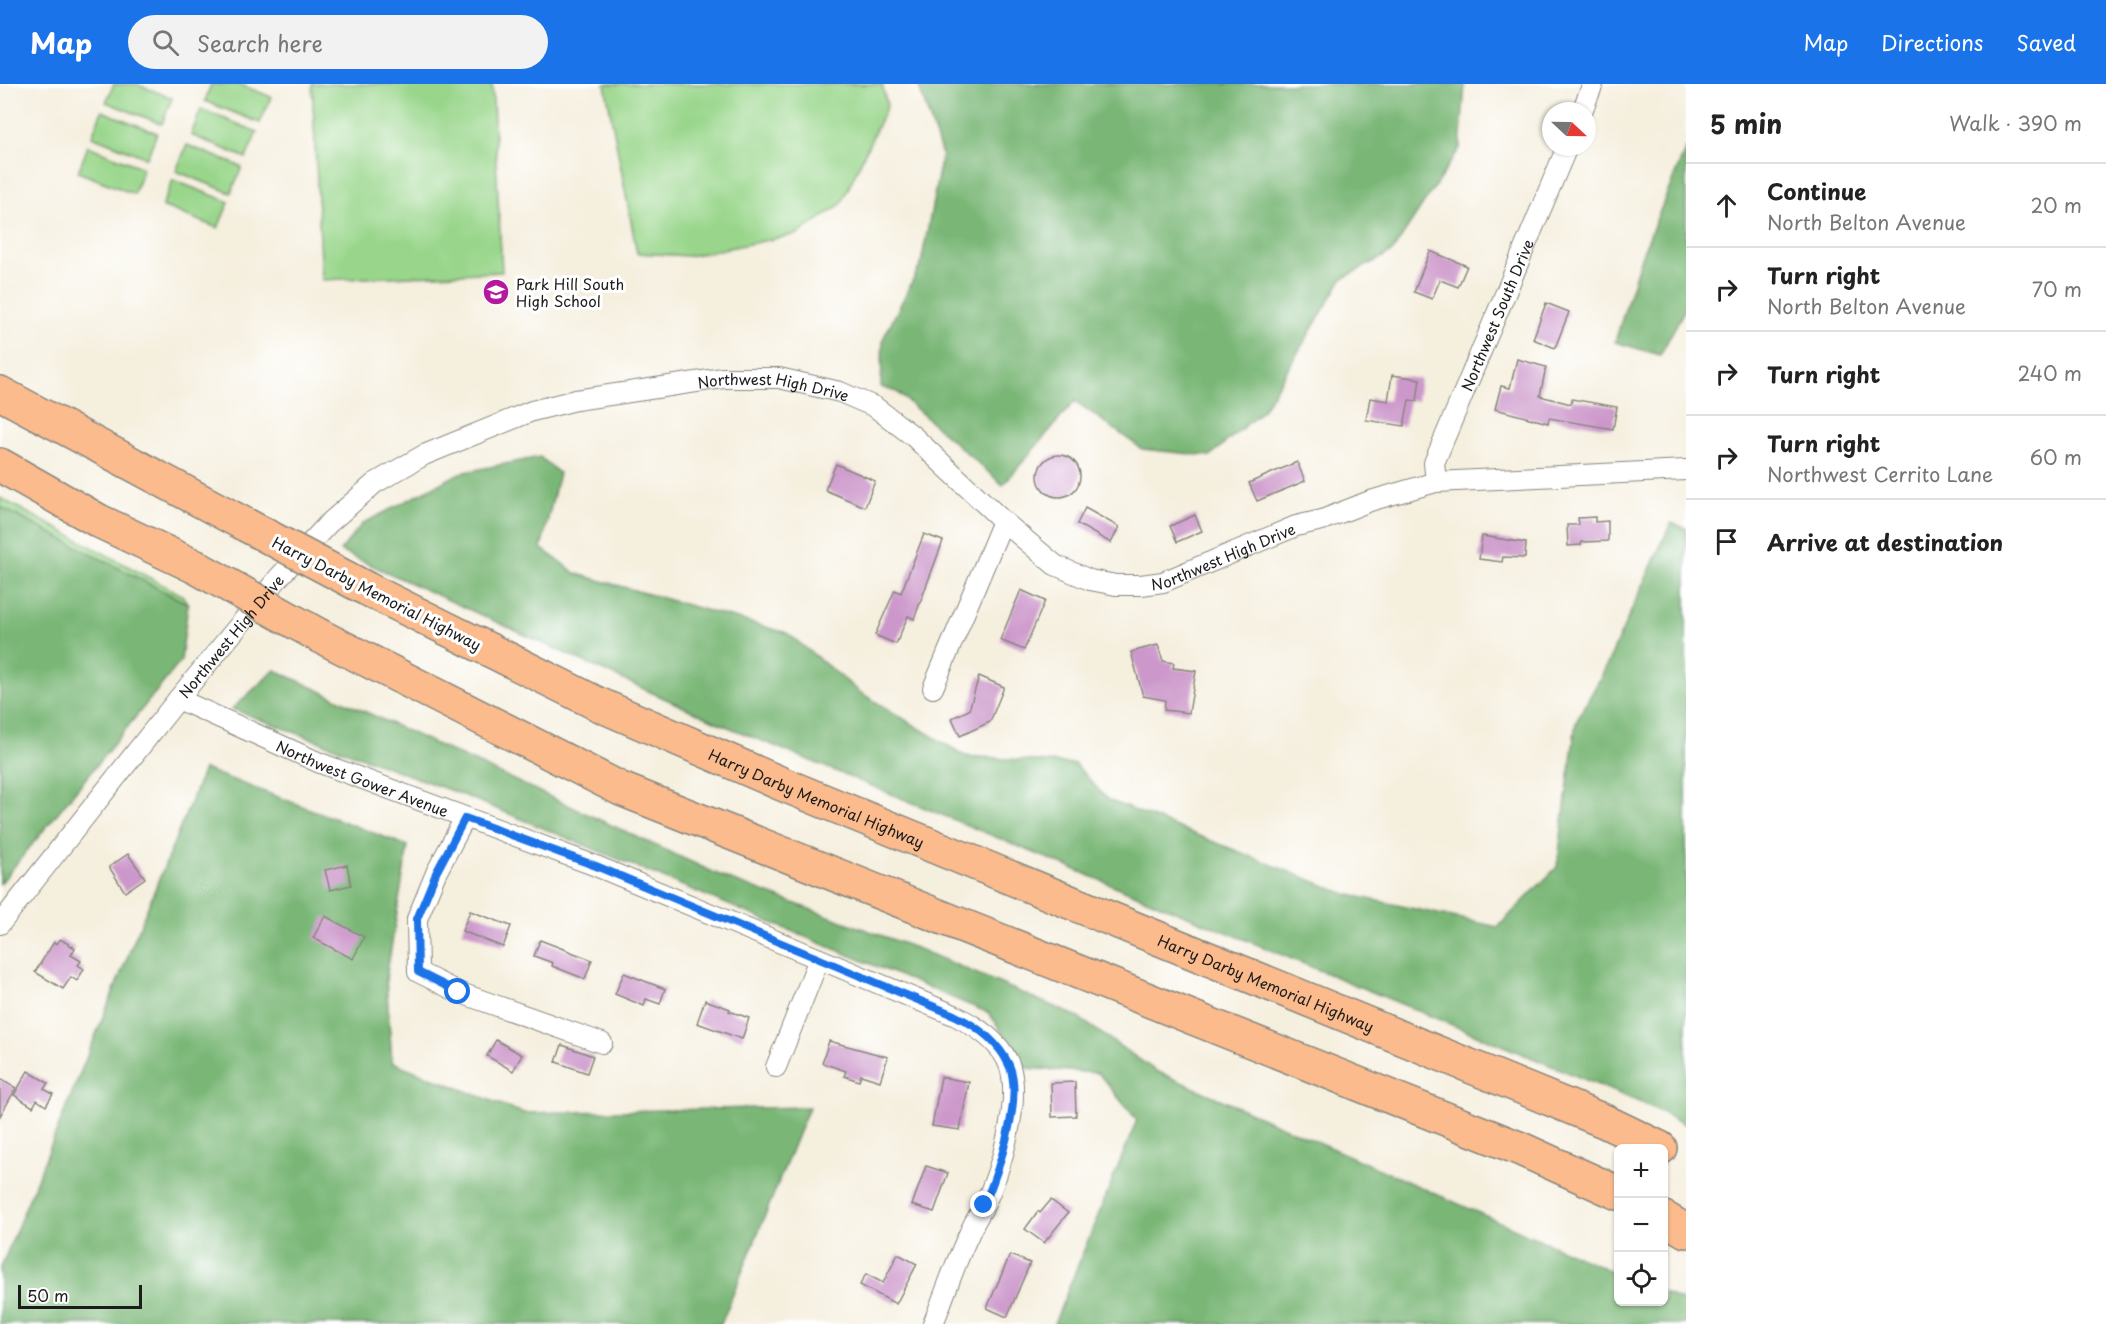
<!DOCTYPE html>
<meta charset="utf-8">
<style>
:root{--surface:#fff;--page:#f2f2f2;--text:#222;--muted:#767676;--line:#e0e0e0;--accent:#1a73e8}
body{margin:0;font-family:"Playpen Sans",sans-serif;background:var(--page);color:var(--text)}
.controls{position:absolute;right:18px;bottom:18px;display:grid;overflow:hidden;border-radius:9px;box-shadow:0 2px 4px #0004}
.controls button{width:54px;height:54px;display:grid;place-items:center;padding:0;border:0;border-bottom:2px solid var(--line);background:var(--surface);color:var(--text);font:30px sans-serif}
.compass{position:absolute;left:1542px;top:18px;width:54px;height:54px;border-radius:50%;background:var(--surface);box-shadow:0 2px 4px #0004;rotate:112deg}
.scale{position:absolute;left:18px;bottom:15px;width:124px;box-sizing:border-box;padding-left:6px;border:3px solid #1c1c1c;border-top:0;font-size:16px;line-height:21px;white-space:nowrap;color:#1c1c1c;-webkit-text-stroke:4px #fff;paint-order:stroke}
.stop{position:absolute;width:18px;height:18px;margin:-14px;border:4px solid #1a73e8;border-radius:50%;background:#fff}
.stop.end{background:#1a73e8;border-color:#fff;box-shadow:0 2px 6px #0008}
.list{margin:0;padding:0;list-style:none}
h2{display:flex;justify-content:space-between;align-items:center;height:78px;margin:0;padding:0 24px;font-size:26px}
h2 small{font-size:20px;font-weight:400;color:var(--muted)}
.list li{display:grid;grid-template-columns:39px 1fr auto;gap:18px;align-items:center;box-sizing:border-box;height:84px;padding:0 24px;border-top:2px solid var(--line)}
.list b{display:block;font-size:22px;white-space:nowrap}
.list p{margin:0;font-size:20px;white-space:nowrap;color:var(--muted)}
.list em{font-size:20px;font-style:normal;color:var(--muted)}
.icon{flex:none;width:33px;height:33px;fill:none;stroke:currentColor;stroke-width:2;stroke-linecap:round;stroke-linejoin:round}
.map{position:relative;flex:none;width:1686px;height:1240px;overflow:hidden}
header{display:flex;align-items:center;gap:36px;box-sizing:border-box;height:84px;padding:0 30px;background:var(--accent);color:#fff}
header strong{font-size:28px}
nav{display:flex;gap:33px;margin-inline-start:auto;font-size:21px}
.search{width:420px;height:54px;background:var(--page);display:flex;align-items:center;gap:15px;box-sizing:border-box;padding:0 21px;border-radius:33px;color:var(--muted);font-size:22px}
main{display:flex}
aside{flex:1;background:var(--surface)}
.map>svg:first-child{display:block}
.green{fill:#99d68b;stroke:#5a7954;stroke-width:1.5}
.forest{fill:#7ab777;stroke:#4b6a4a;stroke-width:1.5}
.building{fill:#cc97cb}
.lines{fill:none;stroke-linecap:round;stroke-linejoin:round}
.minor-casing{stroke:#88867d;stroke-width:22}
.motorway-casing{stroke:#88867d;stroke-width:36}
.minor{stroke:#fff;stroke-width:20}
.motorway{stroke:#fbbb8d;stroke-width:33}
.motorway-bridge-casing{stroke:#88867d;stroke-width:36;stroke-linecap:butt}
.motorway-bridge{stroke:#fbbb8d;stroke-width:33}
.route{stroke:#1a73e8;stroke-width:8}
.labels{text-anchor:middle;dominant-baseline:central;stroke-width:6;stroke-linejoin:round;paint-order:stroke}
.poi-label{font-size:15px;fill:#1c1c1c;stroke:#fff;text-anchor:start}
.street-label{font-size:15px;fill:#1c1c1c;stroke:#fff}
</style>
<header>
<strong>Map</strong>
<div class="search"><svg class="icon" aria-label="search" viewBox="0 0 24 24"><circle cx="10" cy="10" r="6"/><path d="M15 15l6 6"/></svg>Search here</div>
<nav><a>Map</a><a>Directions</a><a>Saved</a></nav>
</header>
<main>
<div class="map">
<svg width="1686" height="1240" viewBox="0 0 1686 1240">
<rect width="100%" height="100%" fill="#fff"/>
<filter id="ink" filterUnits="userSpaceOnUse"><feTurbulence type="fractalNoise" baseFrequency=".0167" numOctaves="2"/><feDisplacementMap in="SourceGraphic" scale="12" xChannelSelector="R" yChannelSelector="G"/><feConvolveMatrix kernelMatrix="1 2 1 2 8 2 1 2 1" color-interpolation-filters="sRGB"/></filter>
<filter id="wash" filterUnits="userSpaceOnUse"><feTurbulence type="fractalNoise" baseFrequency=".008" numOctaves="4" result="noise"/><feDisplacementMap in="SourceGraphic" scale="24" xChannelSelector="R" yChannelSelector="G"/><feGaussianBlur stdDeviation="1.35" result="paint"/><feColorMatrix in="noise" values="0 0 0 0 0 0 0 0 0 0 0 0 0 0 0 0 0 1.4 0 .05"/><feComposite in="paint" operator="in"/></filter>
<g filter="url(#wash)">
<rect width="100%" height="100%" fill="#f5efde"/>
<!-- green -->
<g class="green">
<path d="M114 0H136L172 14 162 40 106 18Z"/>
<path d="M211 0H239L271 13 260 39 205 17Z"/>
<path d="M312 0H492L502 188 322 196Z"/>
<path d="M605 0H882L887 22 841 120 798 150 689 172 637 169Z"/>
<path d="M201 25 257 48 246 74 191 51Z"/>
<path d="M102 27 157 49 147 74 92 52Z"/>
<path d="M187 61 242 83 231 109 176 87Z"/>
<path d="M88 62 143 84 134 110 78 88Z"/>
<path d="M173 96 229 118 218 144 162 122Z"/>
<path d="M0 414 182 511 188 520 0 423Z"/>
</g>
<!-- forest -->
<g class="forest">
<path d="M918 0H1465L1460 64 1392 168 1342 195 1263 326 1210 372 1142 365 1075 317 1003 401 897 308 881 303 883 255 921 180 942 71Z"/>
<path d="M1686 64V223L1660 271 1615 258 1641 173Z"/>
<path d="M540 373 559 389 541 464 577 490 787 549 861 609 965 672 1075 680 1108 716 1346 810 1498 843 1557 783 1576 638 1604 587 1671 439 1686 444V1041L1649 1022 721 640 340 467 362 440 460 389Z"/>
<path d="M0 423 188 520 181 577 0 800Z"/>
<path d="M275 586 728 795 921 866 1076 932 1156 987 1618 1190V1218H1664V1209L1686 1219V1240H1054L1137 1036 1098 989 1026 984 989 929 468 713 232 625Z"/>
<path d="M204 685 408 762 386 895 392 978 523 1029 809 1023 721 1240H0V1186Z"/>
</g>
<g id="blocks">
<!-- building -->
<g class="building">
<path d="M1430 167 1467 182 1458 203 1440 196 1432 215 1414 208Z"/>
<path d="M1546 219 1569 228 1555 264 1533 255Z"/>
<path d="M1517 275 1546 283 1540 312 1571 320 1572 315 1617 323 1613 345 1549 334 1548 339 1495 325 1501 302 1510 304Z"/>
<path d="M1392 291 1420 295 1417 317 1409 316 1404 342 1366 336 1370 314 1388 317Z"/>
<circle cx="1059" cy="392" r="21"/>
<path d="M1297 378 1305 397 1257 417 1249 399Z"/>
<path d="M836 380 875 397 865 423 825 406Z"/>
<path d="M1085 424 1119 443 1111 459 1077 440Z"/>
<path d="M1195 431 1202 447 1177 458 1170 442Z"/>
<path d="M1595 433V438L1608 437V457L1582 458 1581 461 1568 462 1567 441H1579L1578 434Z"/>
<path d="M924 450 943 457 914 535 908 532 896 560 875 551 895 506 901 509Z"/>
<path d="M1482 452 1526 459 1525 474 1503 473 1502 478 1479 475Z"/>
<path d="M1021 506 1045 517 1024 566 1000 556Z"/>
<path d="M1158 561 1163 577 1174 579 1173 584 1196 587 1189 629 1164 626 1165 616 1143 612 1131 568Z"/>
<path d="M979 592 1004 603 990 638 960 652 952 634 969 626Z"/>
<path d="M128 770 145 794 125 808 109 783Z"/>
<path d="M347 781 351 801 330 806 325 786Z"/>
<path d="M470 827 511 842 503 863 462 847Z"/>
<path d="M325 832 364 853 353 875 313 854Z"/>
<path d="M60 855 75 864 71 871 81 877 78 881 84 885 77 897 71 893 63 905 35 888 54 858 57 860Z"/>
<path d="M540 856 592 876 585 895 552 882 553 879 534 872Z"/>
<path d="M624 889 665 905 660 920 646 915 644 922 615 910Z"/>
<path d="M705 916 730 925 729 927 749 934 742 955 697 939Z"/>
<path d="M496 956 522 971 513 987 487 972Z"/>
<path d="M829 957 888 973 880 997 861 991 859 997 844 992 846 987 822 979Z"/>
<path d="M562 961 593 972 587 989 556 978Z"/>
<path d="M28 987 48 999 44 1005 53 1010 46 1022 37 1016 33 1023 14 1011Z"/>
<path d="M941 993 969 998 960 1046 932 1042Z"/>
<path d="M0 995 16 1004 0 1032Z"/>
<path d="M1075 998 1076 1032 1052 1033 1051 999Z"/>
<path d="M926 1082 948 1089 934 1128 912 1121Z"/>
<path d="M1051 1116 1068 1129 1044 1159 1025 1145 1038 1127 1040 1129Z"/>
<path d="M898 1170 917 1180 896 1220 860 1201 866 1190 883 1199Z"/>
<path d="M1010 1171 1030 1179 1007 1233 987 1224Z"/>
</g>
</g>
</g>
<g filter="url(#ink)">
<use href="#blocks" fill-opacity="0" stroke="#88867d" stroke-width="1.5"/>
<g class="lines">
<defs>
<g id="minor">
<path d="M1582 27 1593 0"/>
<path id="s1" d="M1436 398 1434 379 1567 63"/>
<path d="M933 604 1003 437"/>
<path id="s2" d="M178 615 320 679 596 782 954 931C976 942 1002 959 1010 983 1021 1020 1000 1088 984 1122 979 1131 973 1140 969 1150 955 1179 945 1210 933 1240"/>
<path d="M465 734 436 789 417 835 418 888 458 908 602 959"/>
<path id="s3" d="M0 840 178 615 280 492 328 440 375 399 424 371 532 327 576 316 723 294H779L840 308 875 323 913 352 1003 437 1055 481 1090 496 1116 501H1141L1163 498 1296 442 1322 436 1370 417 1436 398 1686 386"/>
<path d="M776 983 819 875"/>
</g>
<g id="motorway">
<path d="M0 309 246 441"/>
<path d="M0 381 99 437 194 482"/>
<path id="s4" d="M367 505 598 620 782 700 1604 1037 1660 1064"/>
<path d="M320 552 621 705 1521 1065 1618 1109"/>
<path d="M1664 1134 1686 1147"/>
</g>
</defs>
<!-- minor casing -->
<use href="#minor" class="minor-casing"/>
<!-- motorway casing -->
<use href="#motorway" class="motorway-casing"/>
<!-- minor -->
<use href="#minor" class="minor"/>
<!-- motorway -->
<use href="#motorway" class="motorway"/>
<defs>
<g id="motorway-bridge">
<path d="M246 441 367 505"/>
<path d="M194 482 320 552"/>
</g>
</defs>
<!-- motorway-bridge casing -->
<use href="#motorway-bridge" class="motorway-bridge-casing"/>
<!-- motorway-bridge -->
<use href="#motorway-bridge" class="motorway-bridge"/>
</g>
</g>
<g class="lines" filter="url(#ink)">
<!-- route -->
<path class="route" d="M458 908 418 888 417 835 436 789 465 734 596 782 954 931C977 942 998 957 1009 981 1024 1014 998 1088 984 1121"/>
</g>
<!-- icons -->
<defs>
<symbol id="school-disc" viewBox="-11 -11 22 22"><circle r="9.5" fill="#b5179e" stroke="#fff"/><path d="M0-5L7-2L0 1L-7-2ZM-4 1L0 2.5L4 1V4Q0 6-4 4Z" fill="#fff"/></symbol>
</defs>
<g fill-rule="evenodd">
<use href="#school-disc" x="481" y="193" width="30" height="30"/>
</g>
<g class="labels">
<!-- poi labels -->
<g class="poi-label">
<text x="516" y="199">Park Hill South<tspan x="516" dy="17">High School</tspan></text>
</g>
<!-- street labels -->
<g class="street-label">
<text stroke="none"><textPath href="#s1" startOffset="180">Northwest South Drive</textPath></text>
<text stroke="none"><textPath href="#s3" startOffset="998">Northwest High Drive</textPath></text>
<text stroke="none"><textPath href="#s3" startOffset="1520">Northwest High Drive</textPath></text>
<text transform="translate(377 509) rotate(27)">Harry Darby Memorial Highway</text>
<text stroke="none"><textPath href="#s3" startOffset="369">Northwest High Drive</textPath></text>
<text stroke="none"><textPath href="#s2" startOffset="201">Northwest Gower Avenue</textPath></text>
<text stroke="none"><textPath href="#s4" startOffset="496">Harry Darby Memorial Highway</textPath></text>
<text stroke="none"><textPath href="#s4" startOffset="982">Harry Darby Memorial Highway</textPath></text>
</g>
</g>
</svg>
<div class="controls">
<button>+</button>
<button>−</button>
<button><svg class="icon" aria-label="locate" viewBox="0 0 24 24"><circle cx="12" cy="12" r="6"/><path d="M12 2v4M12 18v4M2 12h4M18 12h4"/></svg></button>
</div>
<svg class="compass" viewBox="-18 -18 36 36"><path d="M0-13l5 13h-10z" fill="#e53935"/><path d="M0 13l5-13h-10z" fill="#767676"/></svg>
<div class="scale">50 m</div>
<div class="stop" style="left:458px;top:908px"></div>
<div class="stop end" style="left:984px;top:1121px"></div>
</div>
<aside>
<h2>5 min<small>Walk · 390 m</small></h2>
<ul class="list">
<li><svg class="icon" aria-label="ahead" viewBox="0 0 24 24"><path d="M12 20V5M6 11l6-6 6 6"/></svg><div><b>Continue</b><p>North Belton Avenue</p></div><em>20 m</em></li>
<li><svg class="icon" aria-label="right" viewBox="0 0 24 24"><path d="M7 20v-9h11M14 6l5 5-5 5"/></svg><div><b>Turn right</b><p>North Belton Avenue</p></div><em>70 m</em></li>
<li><svg class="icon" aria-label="right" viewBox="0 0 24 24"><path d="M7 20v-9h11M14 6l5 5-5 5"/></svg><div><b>Turn right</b></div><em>240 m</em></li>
<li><svg class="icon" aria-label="right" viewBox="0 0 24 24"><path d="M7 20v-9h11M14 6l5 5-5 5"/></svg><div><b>Turn right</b><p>Northwest Cerrito Lane</p></div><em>60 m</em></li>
<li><svg class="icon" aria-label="arrive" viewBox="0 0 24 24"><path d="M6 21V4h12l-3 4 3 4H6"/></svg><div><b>Arrive at destination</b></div></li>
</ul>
</aside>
</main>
